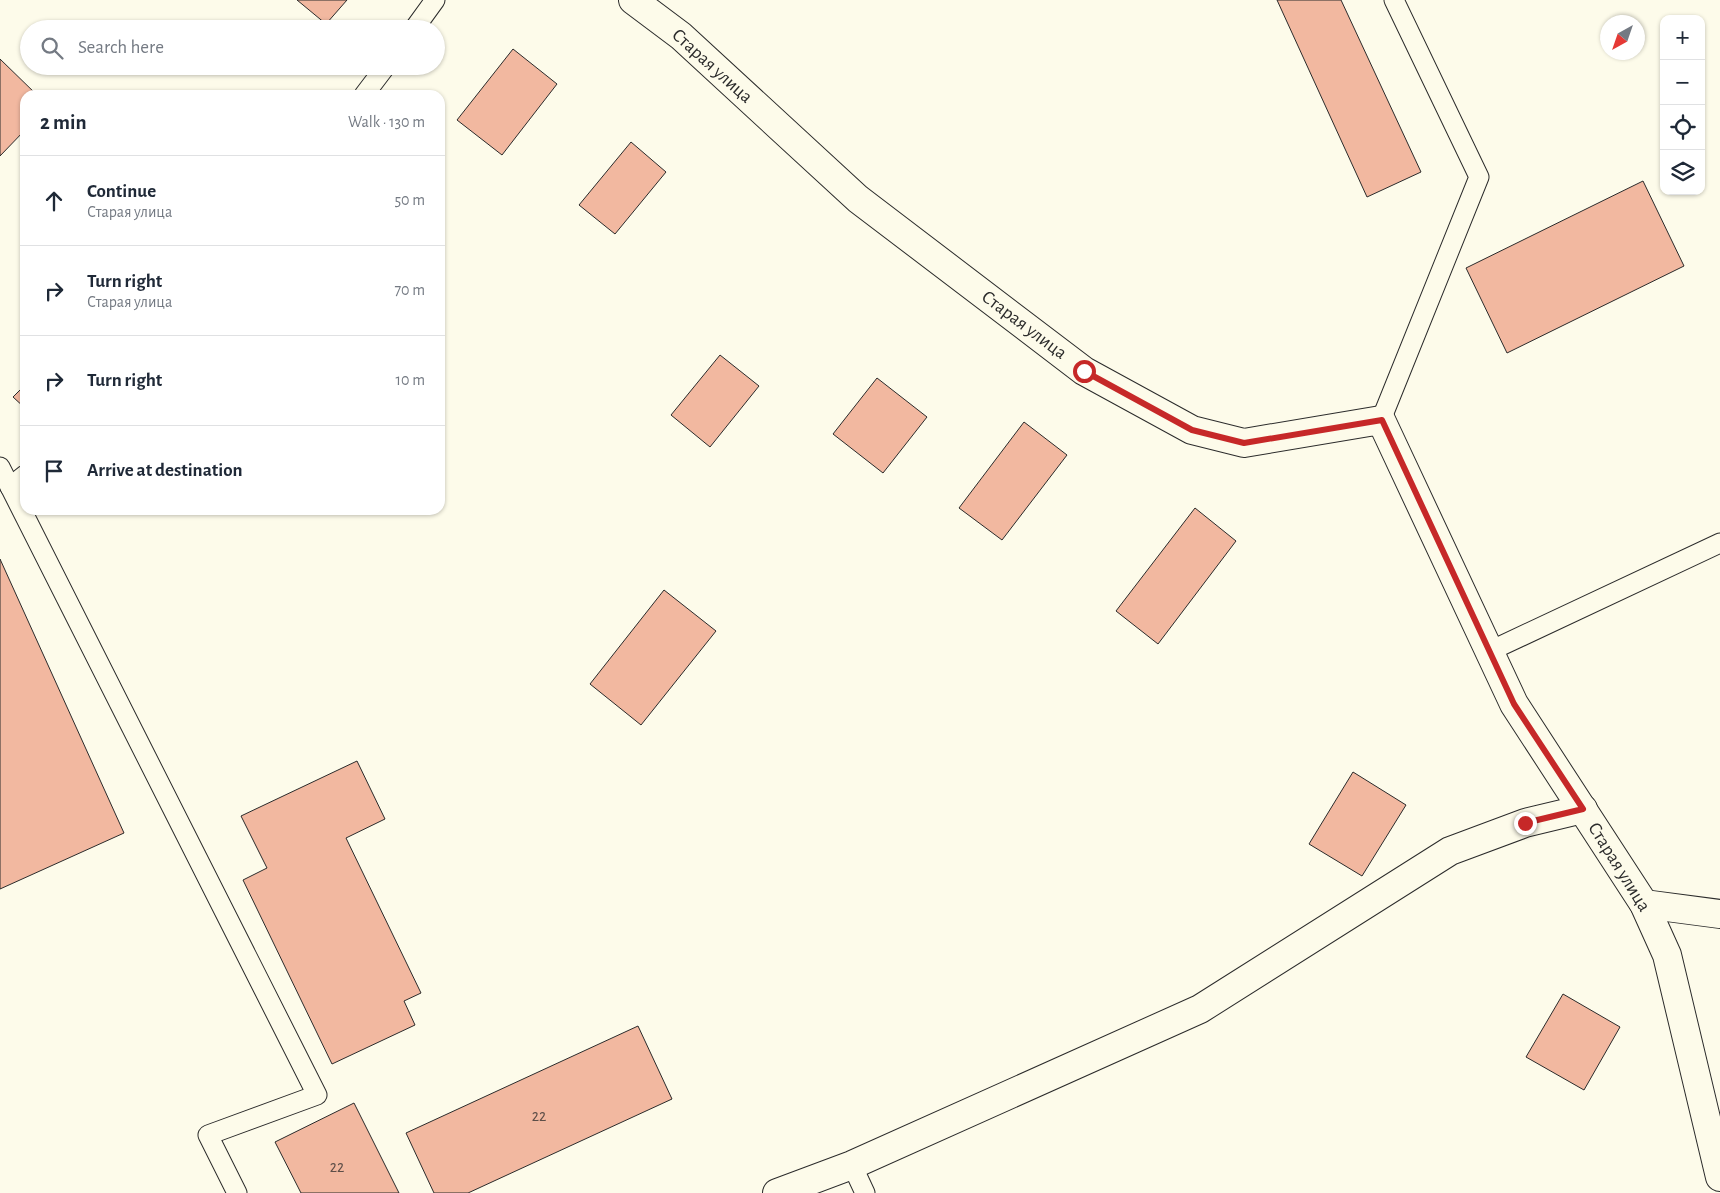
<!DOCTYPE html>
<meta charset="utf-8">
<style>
:root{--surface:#fff;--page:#f2f2f3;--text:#1f2937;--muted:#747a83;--line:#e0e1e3}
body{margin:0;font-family:"Alegreya Sans",sans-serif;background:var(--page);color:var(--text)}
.controls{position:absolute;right:15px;top:15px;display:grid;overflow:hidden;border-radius:10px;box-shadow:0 1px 4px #0004}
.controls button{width:45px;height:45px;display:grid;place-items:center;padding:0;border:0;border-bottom:1px solid var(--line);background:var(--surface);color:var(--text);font:25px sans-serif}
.compass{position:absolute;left:1600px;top:15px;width:45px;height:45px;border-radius:50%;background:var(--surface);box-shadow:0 1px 4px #0004;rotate:220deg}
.stop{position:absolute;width:15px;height:15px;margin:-11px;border:4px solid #c62828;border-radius:50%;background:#fff}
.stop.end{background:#c62828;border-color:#fff;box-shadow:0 1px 5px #0008}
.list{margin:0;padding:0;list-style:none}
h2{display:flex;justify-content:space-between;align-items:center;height:65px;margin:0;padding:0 20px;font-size:21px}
h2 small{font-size:16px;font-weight:400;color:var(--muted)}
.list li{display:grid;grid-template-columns:32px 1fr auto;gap:15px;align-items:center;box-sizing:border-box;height:90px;padding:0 20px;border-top:1px solid var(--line)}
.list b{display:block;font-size:19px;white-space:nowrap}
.list p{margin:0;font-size:16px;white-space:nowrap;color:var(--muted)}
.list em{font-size:16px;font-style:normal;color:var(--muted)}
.icon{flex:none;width:28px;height:28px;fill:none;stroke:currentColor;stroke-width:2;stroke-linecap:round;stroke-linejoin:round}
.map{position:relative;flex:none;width:1720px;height:1193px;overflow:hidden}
.search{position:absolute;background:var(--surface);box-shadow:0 1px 4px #0004;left:20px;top:20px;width:425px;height:55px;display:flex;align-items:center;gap:12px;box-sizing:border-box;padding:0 18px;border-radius:28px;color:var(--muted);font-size:19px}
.panel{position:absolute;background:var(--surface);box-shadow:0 1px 4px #0004;left:20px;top:90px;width:425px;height:425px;border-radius:15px}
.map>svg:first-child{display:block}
.building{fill:#f2b8a0;stroke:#2b2b2b}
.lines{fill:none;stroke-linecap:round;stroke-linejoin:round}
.service-casing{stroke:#2b2b2b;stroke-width:21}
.minor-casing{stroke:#2b2b2b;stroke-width:30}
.service{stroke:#fdfbea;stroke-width:19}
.minor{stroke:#fdfbea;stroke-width:28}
.route{stroke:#c62828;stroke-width:6}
.labels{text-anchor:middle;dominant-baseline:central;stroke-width:4;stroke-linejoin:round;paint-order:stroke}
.number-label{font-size:16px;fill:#5d4e48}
.street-label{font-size:19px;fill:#2b2b2b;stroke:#fdfbea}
</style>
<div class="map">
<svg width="1720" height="1193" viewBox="0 0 1720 1193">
<rect width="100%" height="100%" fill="#fdfbea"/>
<!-- building -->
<g class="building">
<path d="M297 0H347L326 24Z"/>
<path d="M1277 0H1341L1421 172 1367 197Z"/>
<path d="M513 49 557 84 502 155 457 120Z"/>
<path d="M0 59 37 95H25V130L0 156Z"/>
<path d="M631 142 666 172 615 234 579 205Z"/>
<path d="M1643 181 1684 266 1507 353 1466 268Z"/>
<path d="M720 355 759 386 710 447 671 415Z"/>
<path d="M877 378 927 417 883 473 833 434Z"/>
<path d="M25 385V408L13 397Z"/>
<path d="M1024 422 1067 455 1002 540 959 508Z"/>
<path d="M1195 508 1236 541 1158 644 1116 611Z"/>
<path d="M0 559 124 833 0 889Z"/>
<path d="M664 590 716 631 641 725 590 684Z"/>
<path d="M357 761 385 819 346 838 421 993 404 1001 415 1025 332 1064 243 880 267 868 241 816Z"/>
<path d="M1353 772 1406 805 1362 876 1309 844Z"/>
<path d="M1563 994 1620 1027 1584 1090 1526 1057Z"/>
<path d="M638 1026 672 1099 468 1193H434L406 1133Z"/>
<path d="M354 1103 399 1193H301L275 1142Z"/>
</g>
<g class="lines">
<defs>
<g id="service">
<path d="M414 29 435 0"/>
<path d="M364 95 386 66"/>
<path d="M1381 420 1479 177 1394 0"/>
<path d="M0 467 317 1095 208 1135 237 1193"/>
<path d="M10 487 25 475"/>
<path d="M1490 651 1720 543"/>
<path d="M852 1165 865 1193"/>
</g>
<g id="minor">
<path d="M633 0 681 36 858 199 1084 371 1192 430 1244 443 1381 420 1514 704 1644 904 1667 955 1720 1177"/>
<path d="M1644 904 1720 914"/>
<path d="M777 1193 852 1165 1200 1009 1450 851 1525 823 1583 809"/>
</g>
</defs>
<!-- service casing -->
<use href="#service" class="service-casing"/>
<!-- minor casing -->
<use href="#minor" class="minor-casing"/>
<!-- service -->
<use href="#service" class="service"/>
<!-- minor -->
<use href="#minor" class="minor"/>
</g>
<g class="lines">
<!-- route -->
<path class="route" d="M1084 371 1192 430 1244 443 1382 420 1514 704 1583 809 1525 823"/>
</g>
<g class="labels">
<!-- number labels -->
<g class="number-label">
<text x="539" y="1116">22</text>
<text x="337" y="1167">22</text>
</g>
<!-- street labels -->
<g class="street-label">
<text transform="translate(712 66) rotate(42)">Старая улица</text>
<text transform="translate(1024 325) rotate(37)">Старая улица</text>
<text transform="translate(1619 867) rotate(58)">Старая улица</text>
</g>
</g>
</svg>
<div class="controls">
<button>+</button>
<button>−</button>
<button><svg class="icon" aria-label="locate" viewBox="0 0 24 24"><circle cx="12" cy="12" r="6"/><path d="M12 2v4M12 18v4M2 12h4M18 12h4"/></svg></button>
<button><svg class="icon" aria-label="layers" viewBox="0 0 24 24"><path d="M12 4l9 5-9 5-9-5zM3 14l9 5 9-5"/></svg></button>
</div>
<svg class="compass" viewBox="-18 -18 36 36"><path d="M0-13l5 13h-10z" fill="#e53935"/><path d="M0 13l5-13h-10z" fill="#747a83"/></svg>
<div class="stop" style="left:1084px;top:371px"></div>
<div class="stop end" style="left:1525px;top:823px"></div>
<div class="search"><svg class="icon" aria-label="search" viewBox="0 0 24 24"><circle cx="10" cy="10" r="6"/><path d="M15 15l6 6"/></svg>Search here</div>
<section class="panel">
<h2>2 min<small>Walk · 130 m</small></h2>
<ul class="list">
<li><svg class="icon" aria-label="ahead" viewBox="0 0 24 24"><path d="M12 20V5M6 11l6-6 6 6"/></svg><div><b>Continue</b><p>Старая улица</p></div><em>50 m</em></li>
<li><svg class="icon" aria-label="right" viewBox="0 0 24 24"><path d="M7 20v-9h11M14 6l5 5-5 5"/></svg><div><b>Turn right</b><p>Старая улица</p></div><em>70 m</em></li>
<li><svg class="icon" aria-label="right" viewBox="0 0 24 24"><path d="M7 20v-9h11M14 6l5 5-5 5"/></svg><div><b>Turn right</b></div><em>10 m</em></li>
<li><svg class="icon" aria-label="arrive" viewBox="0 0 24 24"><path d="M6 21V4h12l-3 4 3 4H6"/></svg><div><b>Arrive at destination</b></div></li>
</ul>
</section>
</div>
